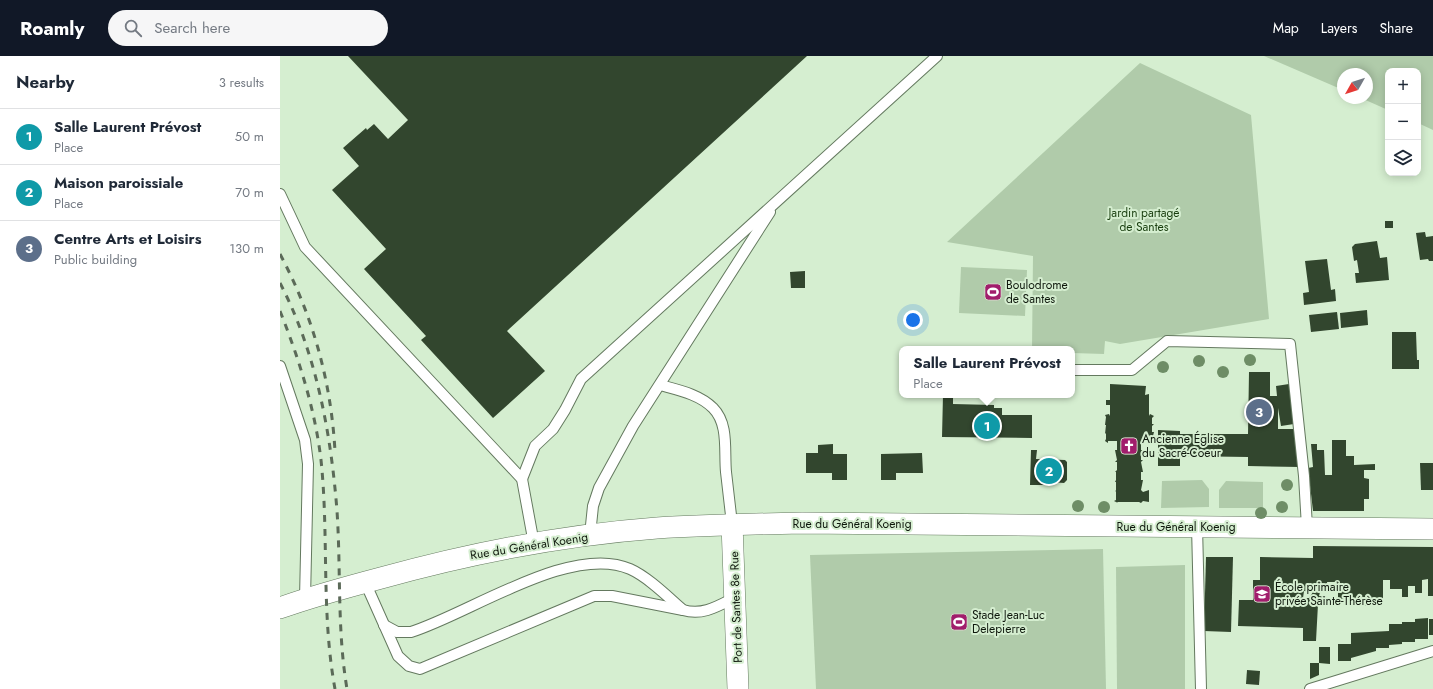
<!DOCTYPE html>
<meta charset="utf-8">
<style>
:root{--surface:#fff;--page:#f6f6f7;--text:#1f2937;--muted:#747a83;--line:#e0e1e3;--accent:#111827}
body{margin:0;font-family:Jost,sans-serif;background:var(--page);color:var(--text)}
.controls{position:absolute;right:12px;top:12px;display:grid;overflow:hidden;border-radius:8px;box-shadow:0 2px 10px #0003}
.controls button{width:36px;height:36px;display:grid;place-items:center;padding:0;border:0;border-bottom:1px solid var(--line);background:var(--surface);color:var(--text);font:20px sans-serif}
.compass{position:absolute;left:1057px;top:12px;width:36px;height:36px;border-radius:50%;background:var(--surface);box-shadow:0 2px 10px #0003;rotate:231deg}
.you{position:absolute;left:633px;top:264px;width:14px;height:14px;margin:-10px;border:3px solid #fff;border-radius:50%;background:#1a73e8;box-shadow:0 0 0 6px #1a73e833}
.badge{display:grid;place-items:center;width:26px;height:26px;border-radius:50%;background:var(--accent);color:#fff;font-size:13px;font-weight:700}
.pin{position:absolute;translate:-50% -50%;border:2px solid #fff;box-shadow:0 1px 4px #0006}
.popup{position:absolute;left:619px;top:290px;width:176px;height:52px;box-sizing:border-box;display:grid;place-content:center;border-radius:8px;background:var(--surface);filter:drop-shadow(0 1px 3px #0005);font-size:13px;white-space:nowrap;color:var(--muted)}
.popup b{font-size:15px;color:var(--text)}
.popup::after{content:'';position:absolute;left:50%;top:100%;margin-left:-8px;border:8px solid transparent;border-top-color:var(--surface)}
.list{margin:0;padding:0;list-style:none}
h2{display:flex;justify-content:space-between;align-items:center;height:52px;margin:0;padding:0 16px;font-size:17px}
h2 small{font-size:13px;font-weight:400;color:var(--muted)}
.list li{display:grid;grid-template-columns:26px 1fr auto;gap:12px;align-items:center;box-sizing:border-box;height:56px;padding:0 16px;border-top:1px solid var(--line)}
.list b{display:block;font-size:15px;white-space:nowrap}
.list p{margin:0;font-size:13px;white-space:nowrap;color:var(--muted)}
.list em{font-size:13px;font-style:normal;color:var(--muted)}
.icon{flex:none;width:22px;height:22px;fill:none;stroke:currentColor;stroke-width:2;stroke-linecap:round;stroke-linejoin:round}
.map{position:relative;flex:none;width:1153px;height:633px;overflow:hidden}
header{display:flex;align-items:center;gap:24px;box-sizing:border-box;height:56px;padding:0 20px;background:var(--accent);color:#fff}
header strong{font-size:19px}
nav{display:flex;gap:22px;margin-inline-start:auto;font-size:14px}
.search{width:280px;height:36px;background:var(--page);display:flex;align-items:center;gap:10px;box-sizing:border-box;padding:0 14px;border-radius:22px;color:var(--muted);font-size:15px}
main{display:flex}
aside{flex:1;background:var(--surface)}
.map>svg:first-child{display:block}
.green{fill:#b0cbaa}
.building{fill:#32462e;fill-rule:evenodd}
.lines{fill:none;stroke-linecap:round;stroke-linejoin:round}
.service-casing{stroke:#64795f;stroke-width:12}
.minor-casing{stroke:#64795f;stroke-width:22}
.service{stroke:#fff;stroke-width:10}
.minor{stroke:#fff;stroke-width:21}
.rail{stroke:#5b6a58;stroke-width:3;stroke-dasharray:7 7;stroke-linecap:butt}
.tree{fill:#6e8d66}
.labels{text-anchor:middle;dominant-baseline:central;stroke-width:4;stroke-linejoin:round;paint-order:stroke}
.park-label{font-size:12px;fill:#193e0f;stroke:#d5eed0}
.poi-label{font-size:12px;fill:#0f180d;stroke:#d5eed0;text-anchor:start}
.street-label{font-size:12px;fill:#0f180d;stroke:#d5eed0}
</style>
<header>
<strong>Roamly</strong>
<div class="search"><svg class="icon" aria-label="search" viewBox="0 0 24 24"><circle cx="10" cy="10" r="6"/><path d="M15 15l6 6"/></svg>Search here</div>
<nav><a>Map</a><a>Layers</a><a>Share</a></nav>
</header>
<main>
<aside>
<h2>Nearby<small>3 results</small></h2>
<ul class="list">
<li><span class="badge" style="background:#0f9aa8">1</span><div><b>Salle Laurent Prévost</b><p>Place</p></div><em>50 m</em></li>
<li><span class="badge" style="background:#0f9aa8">2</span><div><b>Maison paroissiale</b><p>Place</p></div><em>70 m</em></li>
<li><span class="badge" style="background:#5c6f8a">3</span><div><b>Centre Arts et Loisirs</b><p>Public building</p></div><em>130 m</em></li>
</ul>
</aside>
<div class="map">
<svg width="1153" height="633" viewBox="0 0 1153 633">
<rect width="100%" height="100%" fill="#d5eed0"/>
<!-- green -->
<g class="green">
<path d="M984 0H1153V74L1138 67V15H1108V54L1081 42H1087V18H1063V34Z"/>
<path d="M860 7 971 59 989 263 840 288 825 285 824 298 792 297V293H752L753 200 667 186Z"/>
<path d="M681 211 747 214 745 260 679 257Z"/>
<path d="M922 424 929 433V451L881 452 882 425Z"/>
<path d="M946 425 983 426V452H939V434Z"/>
<path d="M823 493 826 633H536L530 499Z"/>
<path d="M905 509V633H837L836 511Z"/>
</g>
<!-- building -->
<g class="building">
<path d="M68 0H527L227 275 265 315 213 362 141 284 146 280 84 213 106 193 52 134 79 110 63 92 86 72 87 74 94 68 108 83 128 64Z"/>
<rect x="1105" y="165" width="8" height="7"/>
<path d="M1145 176 1146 181 1153 180V205H1149L1148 203 1140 204 1136 177Z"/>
<path d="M1097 185 1100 202 1107 201 1109 224 1076 227 1075 217H1079L1077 204 1074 205 1072 191 1075 188Z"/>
<path d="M1047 203 1051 234 1055 233 1056 245 1024 249 1023 237 1029 236 1025 205Z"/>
<path d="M525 215V232H511L510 216Z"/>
<path d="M1087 254 1088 269 1061 272 1060 257Z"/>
<path d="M1057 256 1059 273 1031 276 1029 259Z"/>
<path d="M1112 276H1136L1137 304H1139V313H1112Z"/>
<path d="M969 316H990V340H997L996 330 1009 328 1014 368 1001 370 998 352V373H1015L1020 411 968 410V401L900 400V410H878V374L900 375V378H968Z"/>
<path d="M830 328 866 330 865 339 869 338V360L870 358 874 360 872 362V368H874L872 370V376H874L872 384 873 386 872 387 861 385V394H863L861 396V404H863L861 406 863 416H861V424H863L861 434 863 436 869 434V446L863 445 861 447 859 446H837L838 447 834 445 836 444V435L835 436 836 434V426H835L836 424V416H835L837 414V406H835L837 404 835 394H837V385H828V387L825 385 826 383V377L825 378 826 369H825L826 361 825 359 829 358 830 360V349H826V344H830Z"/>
<path d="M663 339H673V348L714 349V352H722V359H752V382L662 381Z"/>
<path d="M1052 384H1066V400H1074V409L1095 408V414H1084V422L1089 423V443H1084V455H1033L1028 412 1033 411 1031 388H1037V394H1044L1045 419H1052Z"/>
<path d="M553 388V398H567V424H552V417H526V397H538V389Z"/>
<path d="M751 394H757L756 403 785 404 787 406V424L784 427 772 426V429H750Z"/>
<path d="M642 397 643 417H616V424H601V398Z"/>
<path d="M1140 407H1153V434H1141Z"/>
<path d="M1033 490 1153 491V540H1148V523L1142 524V537H1135V530H1128V541H1122V533H1110V524H1103V549L1084 550V546L1058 547V526H1047L1048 536H1040L1039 540 1047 541V549L1038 548 1036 585H1023V572L958 570 959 544H973V524H980V501L1033 502ZM1024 535 1033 536 1029 542H1023Z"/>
<path d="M926 501H953L951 576 924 575Z"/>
<path d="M1148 562V583H1135V586H1122V588L1109 589V592H1096V595L1071 602V605H1058V588H1071V577L1109 575V568H1122V566H1135V563Z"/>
<rect x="1149" y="563" width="4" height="16"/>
<path d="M1039 591H1050V608L1039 607V619L1030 623V607H1039Z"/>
<path d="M967 614 980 615 979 629 966 628Z"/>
</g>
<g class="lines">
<defs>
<g id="service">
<path d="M0 138 25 191 242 423 254 488"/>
<path d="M0 310 25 384 28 408 25 543"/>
<path d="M792 314H852L887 285 1010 288 1024 420 1027 471"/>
<path d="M380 329C398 334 419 338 433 352 449 368 444 395 446 416 448 434 450 451 452 468"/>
<path d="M242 423 255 390 273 373 285 354 301 323 657 0"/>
<path d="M917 470 921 633"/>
<path d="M310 479 313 450 319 432 353 370 490 156"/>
<path d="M85 526 118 600 129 610 140 613 314 540H332L403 554"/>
<path d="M104 569 117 576H131C189 558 291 487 350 513 368 521 388 541 403 554 423 560 438 550 456 541"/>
<path d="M1030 633 1153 595"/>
</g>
<g id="minor">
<path d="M452 468 458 633"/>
<path d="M0 552C33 540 67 531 101 522 191 497 284 479 377 472 425 469 473 468 522 467L1153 473"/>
</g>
</defs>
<!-- service casing -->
<use href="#service" class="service-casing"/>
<!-- minor casing -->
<use href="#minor" class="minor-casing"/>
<!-- service -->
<use href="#service" class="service"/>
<!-- minor -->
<use href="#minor" class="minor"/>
<!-- rail -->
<g class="rail">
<path d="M0 198C33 260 51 325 55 395"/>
<path d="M0 227C36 296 51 377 57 455 61 514 57 574 67 633"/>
<path d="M0 255C19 303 35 353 41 404 49 480 41 557 55 633"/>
</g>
</g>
<!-- trees -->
<g class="tree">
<circle cx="970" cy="304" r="6"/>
<circle cx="919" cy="305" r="6"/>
<circle cx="883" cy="311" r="6"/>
<circle cx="943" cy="316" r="6"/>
<circle cx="1007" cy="429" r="6"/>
<circle cx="798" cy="450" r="6"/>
<circle cx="824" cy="451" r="6"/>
<circle cx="1002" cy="451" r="6"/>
<circle cx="981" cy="457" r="6"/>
</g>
<!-- icons -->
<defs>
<symbol id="stadium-square" viewBox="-11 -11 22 22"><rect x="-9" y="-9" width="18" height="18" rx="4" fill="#a11d6c" stroke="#d5eed0"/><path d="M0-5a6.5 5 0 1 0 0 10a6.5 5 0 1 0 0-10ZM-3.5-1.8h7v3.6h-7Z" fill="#fff"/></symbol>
<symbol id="church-square" viewBox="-11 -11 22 22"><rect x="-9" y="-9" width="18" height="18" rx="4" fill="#a11d6c" stroke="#d5eed0"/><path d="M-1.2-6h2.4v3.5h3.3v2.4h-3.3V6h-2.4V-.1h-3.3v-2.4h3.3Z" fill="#fff"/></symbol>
<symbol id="school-square" viewBox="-11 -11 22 22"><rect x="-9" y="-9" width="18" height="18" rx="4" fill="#a11d6c" stroke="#d5eed0"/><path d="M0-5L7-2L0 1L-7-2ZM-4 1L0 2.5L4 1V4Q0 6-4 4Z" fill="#fff"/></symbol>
</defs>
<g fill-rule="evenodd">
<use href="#stadium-square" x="703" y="226" width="20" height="20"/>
<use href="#church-square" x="839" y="380" width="20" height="20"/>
<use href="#school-square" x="972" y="528" width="20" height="20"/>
<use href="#stadium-square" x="669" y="556" width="20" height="20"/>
</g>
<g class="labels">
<!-- park labels -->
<g class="park-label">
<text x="864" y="157">Jardin partagé<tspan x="864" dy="14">de Santes</tspan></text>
</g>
<!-- poi labels -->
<g class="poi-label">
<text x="726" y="229">Boulodrome<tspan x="726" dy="14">de Santes</tspan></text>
<text x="862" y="383">Ancienne Église<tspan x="862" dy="14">du Sacré-Coeur</tspan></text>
<text x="995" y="531">École primaire<tspan x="995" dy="14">privée Sainte-Thérèse</tspan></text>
<text x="692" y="559">Stade Jean-Luc<tspan x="692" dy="14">Delepierre</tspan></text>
</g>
<!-- street labels -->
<g class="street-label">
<text x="572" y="468">Rue du Général Koenig</text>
<text x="896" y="471">Rue du Général Koenig</text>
<text transform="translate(249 490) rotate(-9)">Rue du Général Koenig</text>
<text transform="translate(456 551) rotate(-92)">Port de Santes 8e Rue</text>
</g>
</g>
</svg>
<div class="controls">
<button>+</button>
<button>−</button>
<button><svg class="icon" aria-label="layers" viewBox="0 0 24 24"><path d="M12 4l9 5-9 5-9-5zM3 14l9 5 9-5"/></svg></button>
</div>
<svg class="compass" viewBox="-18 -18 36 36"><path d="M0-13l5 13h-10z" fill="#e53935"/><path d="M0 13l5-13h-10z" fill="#747a83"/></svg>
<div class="you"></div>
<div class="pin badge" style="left:707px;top:370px;background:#0f9aa8">1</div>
<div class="popup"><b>Salle Laurent Prévost</b>Place</div>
<div class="pin badge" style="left:769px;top:415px;background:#0f9aa8">2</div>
<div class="pin badge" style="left:979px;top:356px;background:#5c6f8a">3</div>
</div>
</main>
